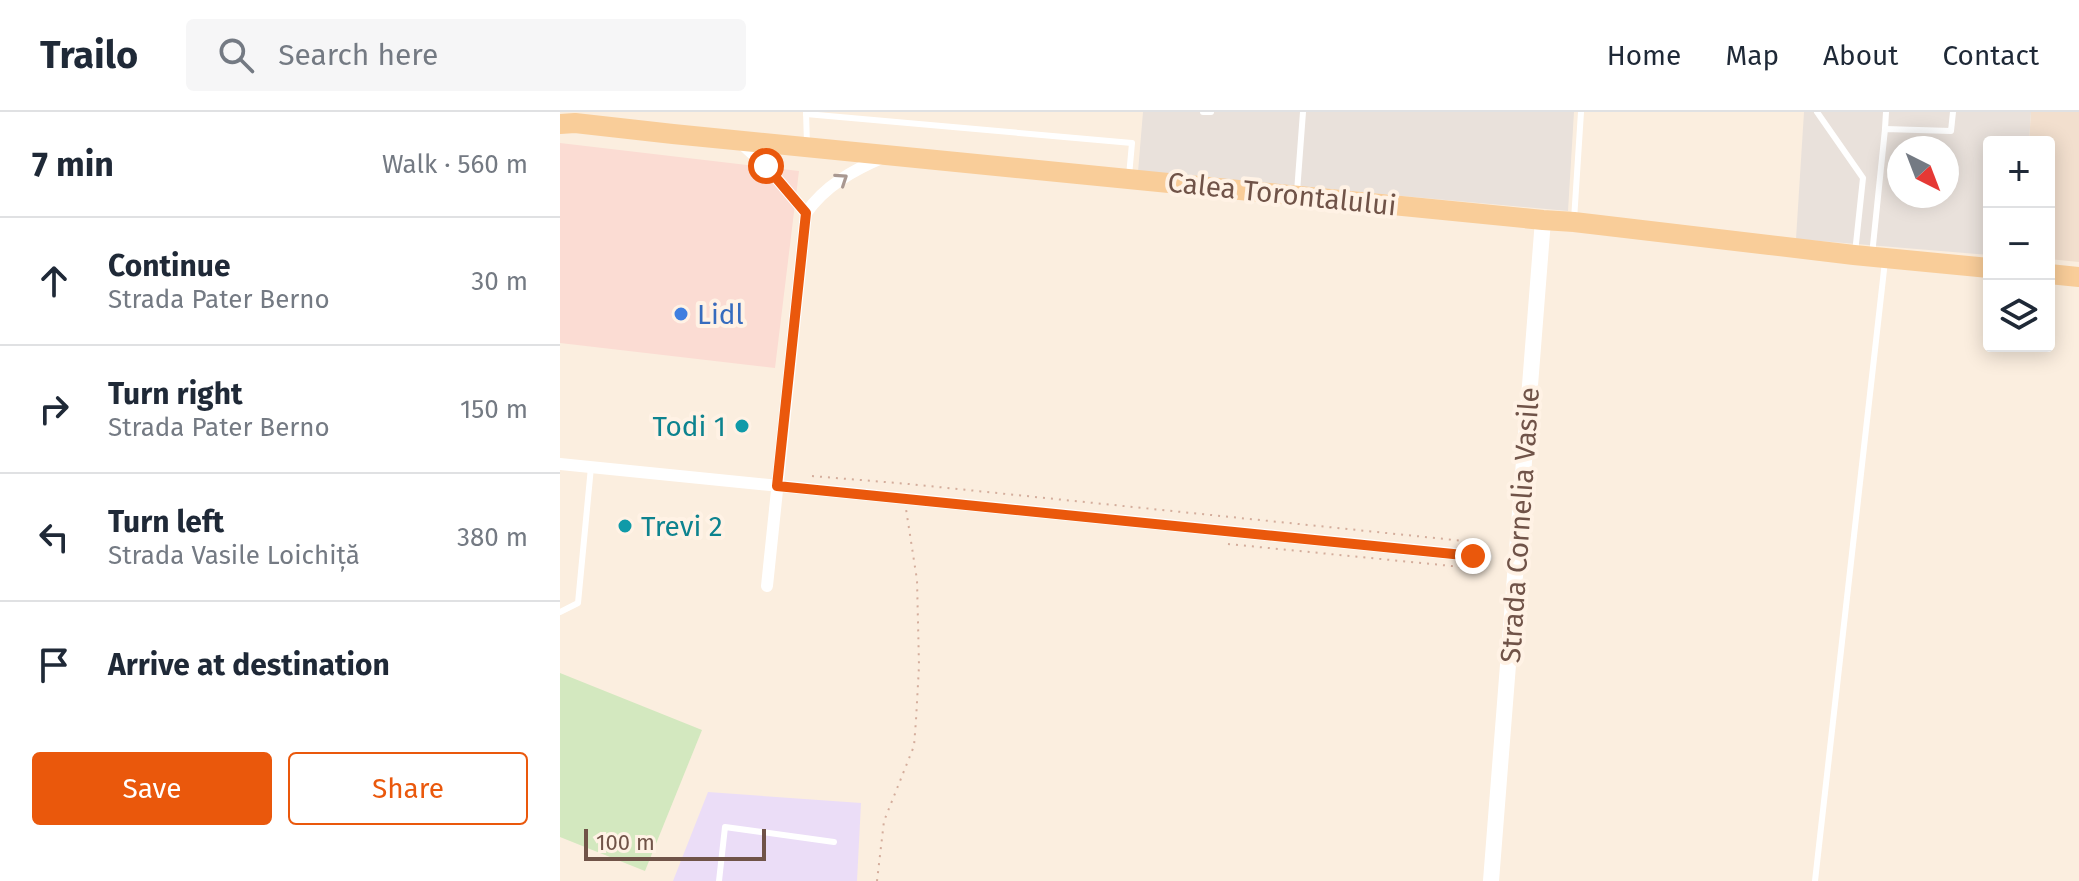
<!DOCTYPE html>
<meta charset="utf-8">
<style>
:root{--surface:#fff;--page:#f6f6f7;--text:#1f2937;--muted:#747a83;--line:#e0e1e3;--accent:#ea580c}
body{margin:0;font-family:"Fira Sans",sans-serif;background:var(--page);color:var(--text)}
.controls{position:absolute;right:24px;top:24px;display:grid;overflow:hidden;border-radius:8px;box-shadow:0 4px 20px #0003}
.controls button{width:72px;height:72px;display:grid;place-items:center;padding:0;border:0;border-bottom:2px solid var(--line);background:var(--surface);color:var(--text);font:40px sans-serif}
.compass{position:absolute;left:1327px;top:24px;width:72px;height:72px;border-radius:50%;background:var(--surface);box-shadow:0 4px 20px #0003;rotate:138deg}
.scale{position:absolute;left:24px;bottom:20px;width:182px;box-sizing:border-box;padding-left:8px;border:4px solid #705348;border-top:0;font-size:22px;line-height:28px;white-space:nowrap;color:#705348;-webkit-text-stroke:6px #fff2e5;paint-order:stroke}
.stop{position:absolute;width:24px;height:24px;margin:-18px;border:6px solid #ea580c;border-radius:50%;background:#fff}
.stop.end{background:#ea580c;border-color:#fff;box-shadow:0 2px 8px #0008}
.list{margin:0;padding:0;list-style:none}
h2{display:flex;justify-content:space-between;align-items:center;height:104px;margin:0;padding:0 32px;font-size:34px}
h2 small{font-size:26px;font-weight:400;color:var(--muted)}
.list li{display:grid;grid-template-columns:52px 1fr auto;gap:24px;align-items:center;box-sizing:border-box;height:128px;padding:0 32px;border-top:2px solid var(--line)}
.list b{display:block;font-size:30px;white-space:nowrap}
.list p{margin:0;font-size:26px;white-space:nowrap;color:var(--muted)}
.list em{font-size:26px;font-style:normal;color:var(--muted)}
.actions{display:flex;gap:16px;padding:24px 32px}
.actions a{flex:1;padding:18px 0;border:2px solid var(--accent);border-radius:8px;text-align:center;font-size:28px;color:var(--accent)}
.actions .main{background:var(--accent);color:#fff}
.icon{flex:none;width:44px;height:44px;fill:none;stroke:currentColor;stroke-width:2;stroke-linecap:round;stroke-linejoin:round}
.map{position:relative;flex:none;width:1519px;height:769px;overflow:hidden}
header{display:flex;align-items:center;gap:48px;box-sizing:border-box;height:112px;padding:0 40px;background:var(--surface);border-bottom:2px solid var(--line)}
header strong{font-size:38px}
nav{display:flex;gap:44px;margin-inline-start:auto;font-size:28px}
.search{width:560px;height:72px;background:var(--page);display:flex;align-items:center;gap:20px;box-sizing:border-box;padding:0 28px;border-radius:8px;color:var(--muted);font-size:30px}
main{display:flex}
aside{flex:1;background:var(--surface)}
.map>svg:first-child{display:block}
.residential{fill:#f2dfce}
.commercial{fill:#fbdcd3}
.industrial{fill:#e9e1db;fill-rule:evenodd}
.education{fill:#ebddf7}
.green{fill:#d3e8bf}
.lines{fill:none;stroke-linecap:round;stroke-linejoin:round}
.path{stroke:#d4ad9c;stroke-width:2;stroke-dasharray:2 6;stroke-linecap:butt}
.service{stroke:#fff;stroke-width:6}
.minor{stroke:#fff;stroke-width:12}
.tertiary{stroke:#fff;stroke-width:16}
.primary{stroke:#f9cd99;stroke-width:20}
.oneway{stroke:#a99891}
.route{stroke:#ea580c;stroke-width:10}
.shop-dot{fill:#3f7fe0;stroke:#fff2e5;stroke-width:3}
.culture-dot{fill:#0f9aa8;stroke:#fff2e5;stroke-width:3}
.labels{text-anchor:middle;dominant-baseline:central;stroke-width:8;stroke-linejoin:round;paint-order:stroke}
.street-label{font-size:28px;fill:#705348;stroke:#fff2e5}
.shop-label{font-size:28px;fill:#366cbe;stroke:#fff2e5;text-anchor:start}
.culture-label{font-size:28px;fill:#0d838f;stroke:#fff2e5;text-anchor:end}
</style>
<header>
<strong>Trailo</strong>
<div class="search"><svg class="icon" aria-label="search" viewBox="0 0 24 24"><circle cx="10" cy="10" r="6"/><path d="M15 15l6 6"/></svg>Search here</div>
<nav><a>Home</a><a>Map</a><a>About</a><a>Contact</a></nav>
</header>
<main>
<aside>
<h2>7 min<small>Walk · 560 m</small></h2>
<ul class="list">
<li><svg class="icon" aria-label="ahead" viewBox="0 0 24 24"><path d="M12 20V5M6 11l6-6 6 6"/></svg><div><b>Continue</b><p>Strada Pater Berno</p></div><em>30 m</em></li>
<li><svg class="icon" aria-label="right" viewBox="0 0 24 24"><path d="M7 20v-9h11M14 6l5 5-5 5"/></svg><div><b>Turn right</b><p>Strada Pater Berno</p></div><em>150 m</em></li>
<li><svg class="icon" aria-label="left" viewBox="0 0 24 24"><path d="M17 20v-9H6M10 6l-5 5 5 5"/></svg><div><b>Turn left</b><p>Strada Vasile Loichiță</p></div><em>380 m</em></li>
<li><svg class="icon" aria-label="arrive" viewBox="0 0 24 24"><path d="M6 21V4h12l-3 4 3 4H6"/></svg><div><b>Arrive at destination</b></div></li>
</ul>
<div class="actions"><a class="main">Save</a><a>Share</a></div>
</aside>
<div class="map">
<svg width="1519" height="769" viewBox="0 0 1519 769">
<rect width="100%" height="100%" fill="#fbeedf"/>
<!-- residential -->
<path class="residential" d="M1471 0H1519V150L1489 147V30H1469Z"/>
<!-- commercial -->
<path class="commercial" d="M0 31 239 59 215 256 0 231Z"/>
<!-- industrial -->
<g class="industrial">
<path d="M583 0H1014L1008 99 578 60Z"/>
<path d="M1244 0H1471L1469 30H1429V143L1236 127ZM1339 36H1387V84H1339Z"/>
</g>
<!-- education -->
<path class="education" d="M148 680 301 691 297 769H113Z"/>
<!-- green -->
<path class="green" d="M0 561 142 618 85 759 0 725Z"/>
<g class="lines">
<!-- path -->
<g class="path">
<path d="M252 364 349 372 914 430"/>
<path d="M668 432 912 456"/>
<path d="M317 769 324 709 354 634 356 608 359 554 357 468 346 397"/>
</g>
<!-- service -->
<g class="service">
<path d="M246 0 247 32"/>
<path d="M643 0H651"/>
<path d="M1257 0 1303 66 1295 141"/>
<path d="M246 2 572 31 569 64"/>
<path d="M1325 17 1326 0"/>
<path d="M737 80 743 0"/>
<path d="M1014 108 1021 0"/>
<path d="M1312 143 1325 17 1391 19 1393 0"/>
<path d="M0 500 18 491 31 355"/>
<path d="M159 769 165 715 274 730"/>
<path d="M1255 769 1325 149"/>
</g>
<!-- minor -->
<g class="minor">
<path d="M180 30 206 54 246 101"/>
<path d="M0 352 926 445"/>
<path d="M207 474 246 101C265 74 293 58 324 45"/>
</g>
<!-- tertiary -->
<path class="tertiary" d="M931 769 983 108"/>
<!-- primary -->
<g class="primary">
<path d="M0 12 15 11 113 22 983 108 1014 110 1294 143 1429 156"/>
<path d="M1489 162 1519 165"/>
</g>
</g>
<!-- one-way arrows -->
<defs><path id="oneway-chevron" d="M-2-3.5L2.5 0L-2 3.5" fill="none" stroke-width="1.6" stroke-linecap="round" stroke-linejoin="round" transform="scale(2)"/></defs>
<use class="oneway" href="#oneway-chevron" transform="translate(282 67) rotate(-34)"/>
<g class="lines">
<!-- route -->
<path class="route" d="M206 54 246 101 217 374 913 444"/>
</g>
<!-- markers -->
<circle class="shop-dot" cx="121" cy="202" r="8"/>
<g class="culture-dot">
<circle cx="182" cy="314" r="8"/>
<circle cx="65" cy="414" r="8"/>
</g>
<g class="labels">
<!-- street labels -->
<g class="street-label">
<text transform="translate(722 82) rotate(6)">Calea Torontalului</text>
<text transform="translate(960 413) rotate(-86)">Strada Cornelia Vasile</text>
</g>
<!-- shop labels -->
<g class="shop-label">
<text x="137" y="202">Lidl</text>
</g>
<!-- culture labels -->
<g class="culture-label">
<text x="166" y="314">Todi 1</text>
<text x="81" y="414" text-anchor="start">Trevi 2</text>
</g>
</g>
</svg>
<div class="controls">
<button>+</button>
<button>−</button>
<button><svg class="icon" aria-label="layers" viewBox="0 0 24 24"><path d="M12 4l9 5-9 5-9-5zM3 14l9 5 9-5"/></svg></button>
</div>
<svg class="compass" viewBox="-18 -18 36 36"><path d="M0-13l5 13h-10z" fill="#e53935"/><path d="M0 13l5-13h-10z" fill="#747a83"/></svg>
<div class="scale">100 m</div>
<div class="stop" style="left:206px;top:54px"></div>
<div class="stop end" style="left:913px;top:444px"></div>
</div>
</main>
